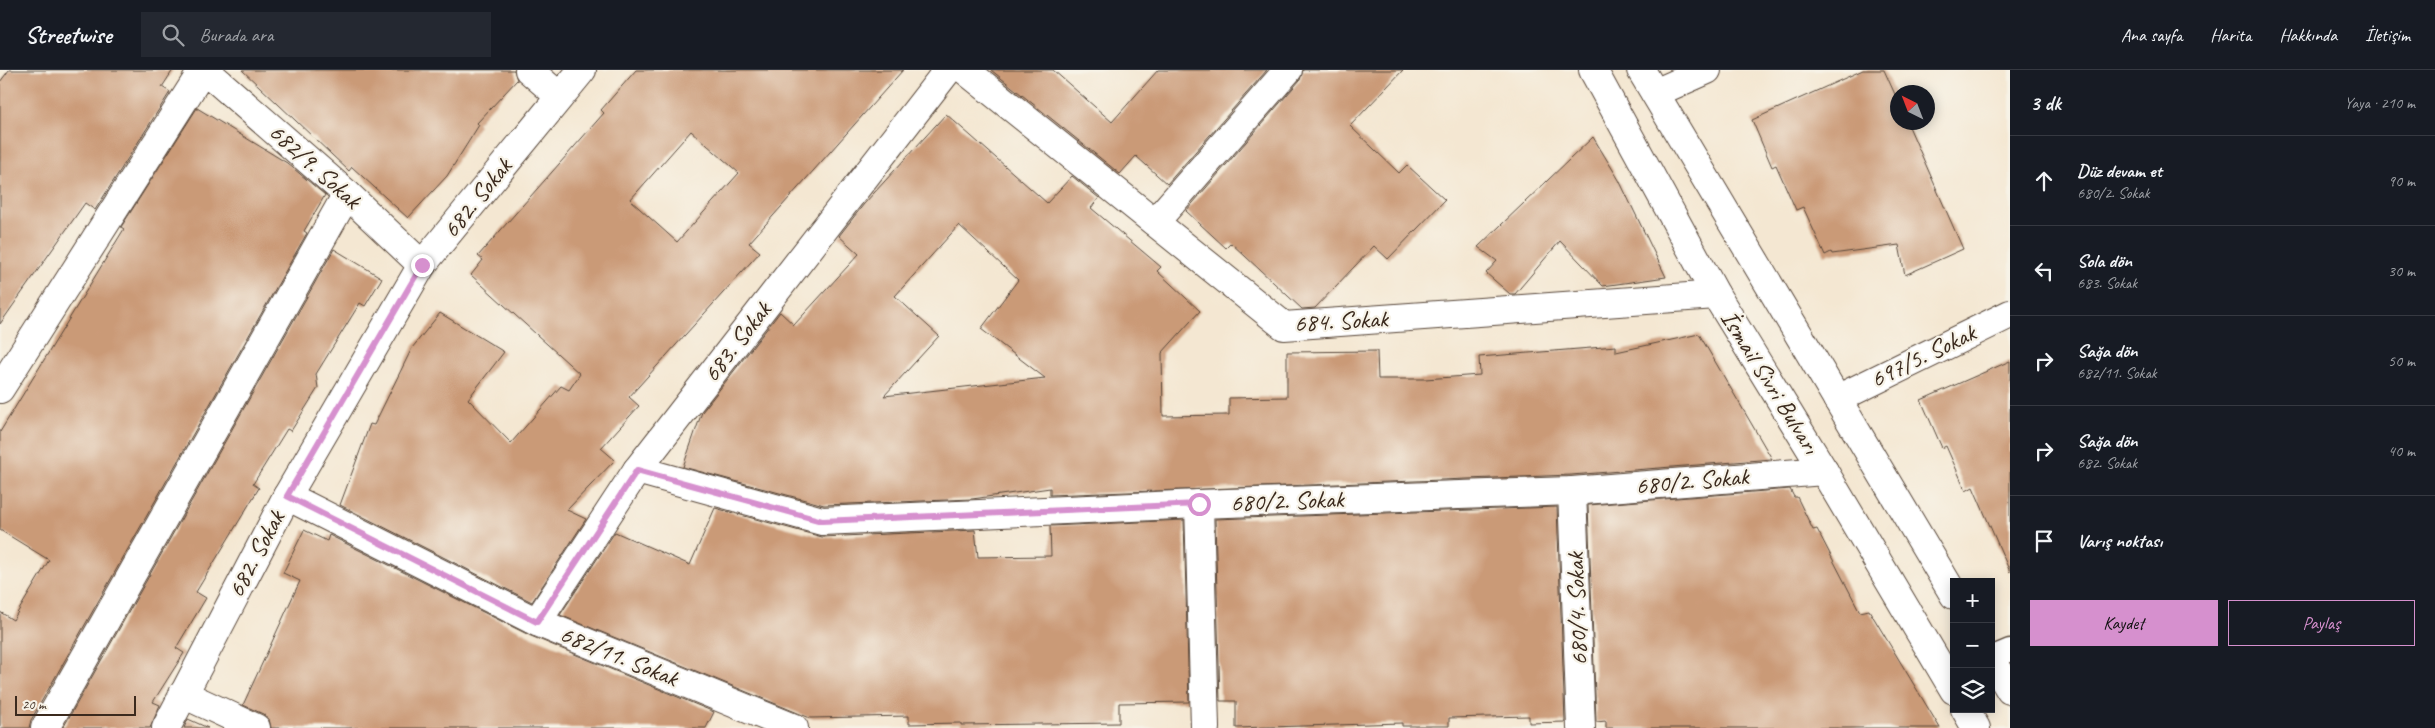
<!DOCTYPE html>
<html lang="tr">
<meta charset="utf-8">
<style>
:root{--surface:#171b24;--page:#242831;--text:#f1f3f6;--muted:#9ea1a6;--line:#363941;--accent:#d690ce}
body{margin:0;font-family:Caveat,sans-serif;background:var(--page);color:var(--text)}
.controls{position:absolute;right:15px;bottom:15px;display:grid;overflow:hidden;border-radius:0px;box-shadow:0 2px 12px #0003}
.controls button{width:45px;height:45px;display:grid;place-items:center;padding:0;border:0;border-bottom:1px solid var(--line);background:var(--surface);color:var(--text);font:25px sans-serif}
.compass{position:absolute;left:1890px;top:15px;width:45px;height:45px;border-radius:50%;background:var(--surface);box-shadow:0 2px 12px #0003;rotate:318deg}
.scale{position:absolute;left:15px;bottom:12px;width:121px;box-sizing:border-box;padding-left:5px;border:2px solid #3b2a1e;border-top:0;font-size:14px;line-height:18px;white-space:nowrap;color:#3b2a1e;-webkit-text-stroke:4px #f7f3e8;paint-order:stroke}
.stop{position:absolute;width:15px;height:15px;margin:-11px;border:4px solid #d690ce;border-radius:50%;background:#fff}
.stop.end{background:#d690ce;border-color:#fff;box-shadow:0 1px 5px #0008}
.list{margin:0;padding:0;list-style:none}
h2{display:flex;justify-content:space-between;align-items:center;height:65px;margin:0;padding:0 20px;font-size:21px}
h2 small{font-size:16px;font-weight:400;color:var(--muted)}
.list li{display:grid;grid-template-columns:32px 1fr auto;gap:15px;align-items:center;box-sizing:border-box;height:90px;padding:0 20px;border-top:1px solid var(--line)}
.list b{display:block;font-size:19px;white-space:nowrap}
.list p{margin:0;font-size:16px;white-space:nowrap;color:var(--muted)}
.list em{font-size:16px;font-style:normal;color:var(--muted)}
.actions{display:flex;gap:10px;padding:15px 20px}
.actions a{flex:1;padding:11px 0;border:1px solid var(--accent);border-radius:0px;text-align:center;font-size:18px;color:var(--accent)}
.actions .main{background:var(--accent);color:#111}
.icon{flex:none;width:28px;height:28px;fill:none;stroke:currentColor;stroke-width:2;stroke-linecap:round;stroke-linejoin:round}
.map{position:relative;flex:none;width:2010px;height:658px;overflow:hidden}
header{display:flex;align-items:center;gap:30px;box-sizing:border-box;height:70px;padding:0 25px;background:var(--surface);border-bottom:1px solid var(--line)}
header strong{font-size:24px}
nav{display:flex;gap:28px;margin-inline-start:auto;font-size:18px}
.search{width:350px;height:45px;background:var(--page);display:flex;align-items:center;gap:12px;box-sizing:border-box;padding:0 18px;border-radius:0px;color:var(--muted);font-size:19px}
main{display:flex}
aside{flex:1;background:var(--surface)}
.map>svg:first-child{display:block}
.building{fill:#ca9a77;fill-rule:evenodd}
.lines{fill:none;stroke-linecap:round;stroke-linejoin:round}
.service-casing{stroke:#574639;stroke-width:25}
.minor-casing{stroke:#574639;stroke-width:30}
.tertiary-casing{stroke:#574639;stroke-width:30}
.secondary-casing{stroke:#574639;stroke-width:30}
.service{stroke:#fff;stroke-width:22}
.minor{stroke:#fff;stroke-width:28}
.tertiary{stroke:#fff;stroke-width:28}
.secondary{stroke:#fff;stroke-width:28}
.route{stroke:#d690ce;stroke-width:6}
.labels{text-anchor:middle;dominant-baseline:central;stroke-width:4.5;stroke-linejoin:round;paint-order:stroke}
.street-label{font-size:25px;fill:#3b2a1e;stroke:#f7f3e8}
</style>
<header>
<strong>Streetwise</strong>
<div class="search"><svg class="icon" aria-label="search" viewBox="0 0 24 24"><circle cx="10" cy="10" r="6"/><path d="M15 15l6 6"/></svg>Burada ara</div>
<nav><a>Ana sayfa</a><a>Harita</a><a>Hakkında</a><a>İletişim</a></nav>
</header>
<main>
<div class="map">
<svg width="2010" height="658" viewBox="0 0 2010 658">
<rect width="100%" height="100%" fill="#f7f3e8"/>
<filter id="ink" filterUnits="userSpaceOnUse"><feTurbulence type="fractalNoise" baseFrequency=".02" numOctaves="2"/><feDisplacementMap in="SourceGraphic" scale="10" xChannelSelector="R" yChannelSelector="G"/><feConvolveMatrix kernelMatrix="1 2 1 2 8 2 1 2 1" color-interpolation-filters="sRGB"/></filter>
<filter id="wash" filterUnits="userSpaceOnUse"><feTurbulence type="fractalNoise" baseFrequency=".0096" numOctaves="4" result="noise"/><feDisplacementMap in="SourceGraphic" scale="20" xChannelSelector="R" yChannelSelector="G"/><feGaussianBlur stdDeviation="1.12" result="paint"/><feColorMatrix in="noise" values="0 0 0 0 0 0 0 0 0 0 0 0 0 0 0 0 0 1.4 0 .05"/><feComposite in="paint" operator="in"/></filter>
<g filter="url(#wash)">
<rect width="100%" height="100%" fill="#f4e7d2"/>
<g id="blocks">
<!-- building -->
<g class="building">
<path d="M9 0H173L162 17 170 22 95 140 85 133 0 254V12Z"/>
<path d="M242 0H514L517 10 477 53 479 55 447 106 408 148 352 97 349 101Z"/>
<path d="M636 0H903L749 173 760 182 629 327 639 336 601 378 615 390 567 440 586 449 532 532 340 435 370 354 374 355 412 278 440 243 504 282 468 329 511 373 561 316 569 320 580 304 471 205 483 190 478 186 604 43 601 40ZM691 61 739 103 677 172 630 130Z"/>
<path d="M991 0H1053L1112 52 1158 0H1267L1167 114 1136 86 1120 104Z"/>
<path d="M1303 0H1403L1350 56 1399 103 1407 95 1445 130 1388 189 1374 176 1315 238 1302 239 1231 173 1226 178 1186 141 1300 10Z"/>
<path d="M1863 0H1884L1898 31V52H1907L1963 179 1905 205 1899 175 1832 184 1831 182 1825 185 1803 137 1796 140 1776 95 1772 97 1752 50Z"/>
<path d="M197 38 287 93 325 125 304 161 307 163 31 650 29 658H0V542L13 550 49 490 0 460V362L124 159 121 157Z"/>
<path d="M946 44 1047 133 1072 106 1099 128 1091 138 1161 197 1157 201 1200 241 1162 283 1163 346 1229 345V328L1287 327V282L1377 281 1378 309H1425L1480 305 1479 287 1616 276V282L1699 264 1772 389 1571 405 1050 425V418L972 429 824 435 683 397 702 342 780 242 794 255 859 184 839 166 864 134ZM959 155 1018 210 981 259 1045 308 884 326 939 266 895 226Z"/>
<path d="M1593 67 1619 110 1666 207 1603 216 1560 171 1515 224H1510L1486 203 1497 191 1478 177Z"/>
<path d="M334 179 382 208 365 236 360 233 316 304 318 318 291 361 287 359 253 414 259 418 196 522 206 528 176 578 184 583 153 632 160 635 150 658H63Z"/>
<path d="M2010 291V502L1973 417 1966 421 1946 376 1942 378 1921 330Z"/>
<path d="M1790 419 1794 427H1797L1813 460 1817 459 1860 542 1869 540 1940 658H1606V651L1596 652 1588 435Z"/>
<path d="M1557 437 1565 652 1529 653V646L1449 648V656H1402V653L1236 658V631H1220L1215 449Z"/>
<path d="M715 438 822 467 975 460 978 487 1051 486 1050 456 1184 450 1189 632 1119 633V653L961 655V653L909 654V646L810 648 560 545 615 462 690 495Z"/>
<path d="M304 460 327 471 329 465 531 566 714 642 706 658H271L269 649 263 644 243 635 300 511 283 503Z"/>
<path d="M188 649 208 658H184Z"/>
</g>
</g>
</g>
<g filter="url(#ink)">
<use href="#blocks" fill-opacity="0" stroke="#574639" stroke-width="1"/>
<g class="lines">
<defs>
<path id="service" d="M1991 588 2010 580"/>
<g id="minor">
<path d="M205 0 347 124 422 195"/>
<path d="M529 0 559 26"/>
<path d="M965 0 1284 256 1716 225"/>
<path d="M1655 23 1707 0"/>
<path d="M1155 152 1288 0"/>
<path d="M0 319 203 0"/>
<path d="M1837 329 2010 244"/>
<path d="M637 400 822 451 1199 434 1572 421 1824 401"/>
<path d="M1572 421 1581 658"/>
<path d="M287 426 537 552 794 658"/>
<path d="M1199 434 1205 658"/>
<path d="M537 552 637 400 948 0"/>
<path d="M183 624 256 658"/>
<path d="M45 658 347 124"/>
</g>
<path id="tertiary" d="M166 658 287 426 422 195 582 0"/>
<g id="secondary">
<path d="M1593 0 1716 225 1824 401 1954 620"/>
<path d="M1641 0 1954 525"/>
<path d="M1991 588 2010 620"/>
<path d="M1965 639 1976 658"/>
</g>
</defs>
<!-- service casing -->
<use href="#service" class="service-casing"/>
<!-- minor casing -->
<use href="#minor" class="minor-casing"/>
<!-- tertiary casing -->
<use href="#tertiary" class="tertiary-casing"/>
<!-- secondary casing -->
<use href="#secondary" class="secondary-casing"/>
<!-- service -->
<use href="#service" class="service"/>
<!-- minor -->
<use href="#minor" class="minor"/>
<!-- tertiary -->
<use href="#tertiary" class="tertiary"/>
<!-- secondary -->
<use href="#secondary" class="secondary"/>
</g>
</g>
<g class="lines" filter="url(#ink)">
<!-- route -->
<path class="route" d="M422 195 287 426 537 552 637 400 822 451 1199 434"/>
</g>
<g class="labels">
<!-- street labels -->
<g class="street-label">
<text transform="translate(315 96) rotate(42)">682/9. Sokak</text>
<text transform="translate(477 128) rotate(-51)">682. Sokak</text>
<text transform="translate(1341 251) rotate(-3)">684. Sokak</text>
<text transform="translate(737 272) rotate(-52)">683. Sokak</text>
<text transform="translate(1923 286) rotate(-26)">697/5. Sokak</text>
<text transform="translate(1770 312) rotate(58)">İsmail Sivri Bulvarı</text>
<text transform="translate(1692 411) rotate(-5)">680/2. Sokak</text>
<text transform="translate(1287 431) rotate(-2)">680/2. Sokak</text>
<text transform="translate(256 484) rotate(-62)">682. Sokak</text>
<text transform="translate(1577 539) rotate(-92)">680/4. Sokak</text>
<text transform="translate(619 586) rotate(22)">682/11. Sokak</text>
</g>
</g>
</svg>
<div class="controls">
<button>+</button>
<button>−</button>
<button><svg class="icon" aria-label="layers" viewBox="0 0 24 24"><path d="M12 4l9 5-9 5-9-5zM3 14l9 5 9-5"/></svg></button>
</div>
<svg class="compass" viewBox="-18 -18 36 36"><path d="M0-13l5 13h-10z" fill="#e53935"/><path d="M0 13l5-13h-10z" fill="#9ea1a6"/></svg>
<div class="scale">20 m</div>
<div class="stop" style="left:1199px;top:434px"></div>
<div class="stop end" style="left:422px;top:195px"></div>
</div>
<aside>
<h2>3 dk<small>Yaya · 210 m</small></h2>
<ul class="list">
<li><svg class="icon" aria-label="ahead" viewBox="0 0 24 24"><path d="M12 20V5M6 11l6-6 6 6"/></svg><div><b>Düz devam et</b><p>680/2. Sokak</p></div><em>90 m</em></li>
<li><svg class="icon" aria-label="left" viewBox="0 0 24 24"><path d="M17 20v-9H6M10 6l-5 5 5 5"/></svg><div><b>Sola dön</b><p>683. Sokak</p></div><em>30 m</em></li>
<li><svg class="icon" aria-label="right" viewBox="0 0 24 24"><path d="M7 20v-9h11M14 6l5 5-5 5"/></svg><div><b>Sağa dön</b><p>682/11. Sokak</p></div><em>50 m</em></li>
<li><svg class="icon" aria-label="right" viewBox="0 0 24 24"><path d="M7 20v-9h11M14 6l5 5-5 5"/></svg><div><b>Sağa dön</b><p>682. Sokak</p></div><em>40 m</em></li>
<li><svg class="icon" aria-label="arrive" viewBox="0 0 24 24"><path d="M6 21V4h12l-3 4 3 4H6"/></svg><div><b>Varış noktası</b></div></li>
</ul>
<div class="actions"><a class="main">Kaydet</a><a>Paylaş</a></div>
</aside>
</main>
